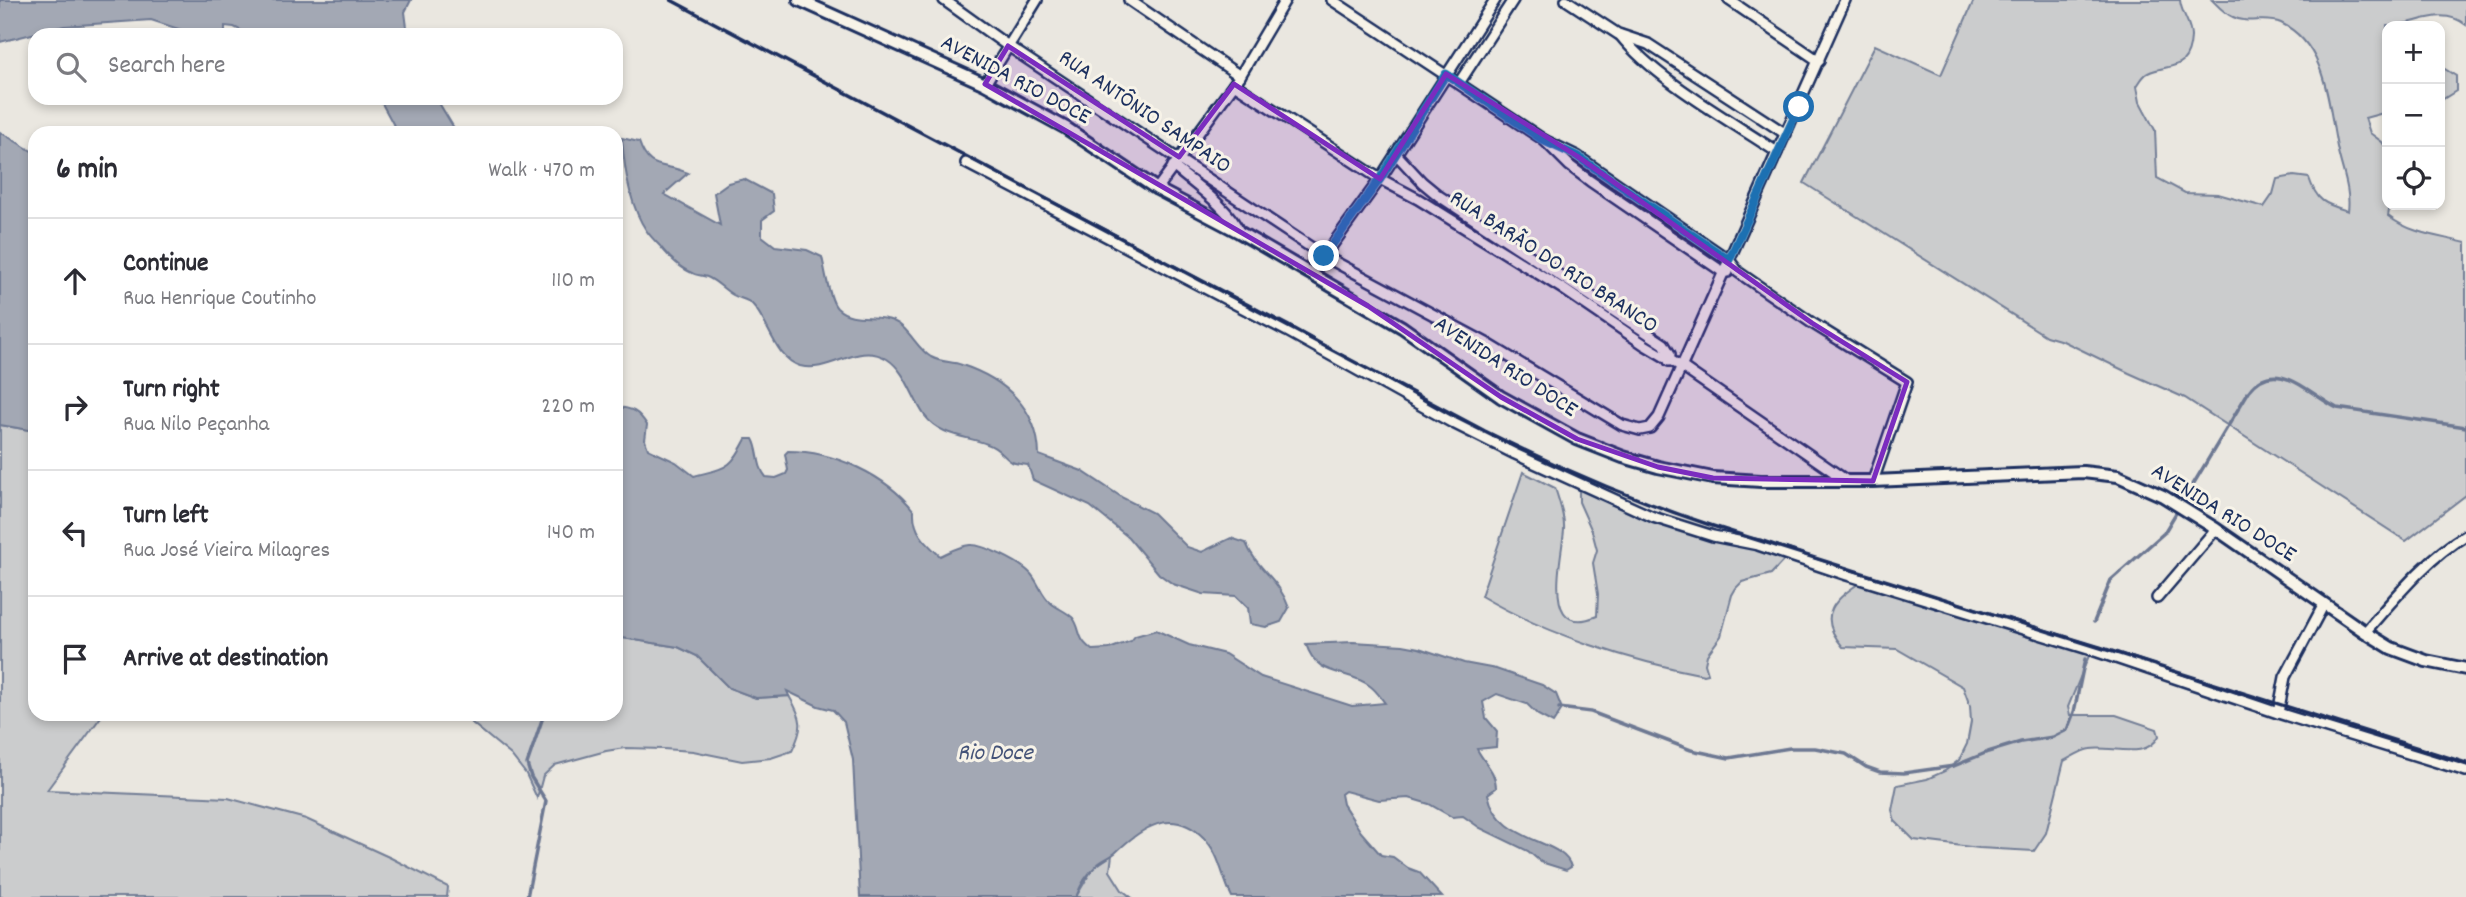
<!DOCTYPE html>
<meta charset="utf-8">
<style>
:root{--surface:#fff;--page:#f7f7f7;--text:#2b2b33;--muted:#7c7c81;--line:#e1e1e2}
body{margin:0;font-family:Dekko,sans-serif;background:var(--page);color:var(--text)}
.controls{position:absolute;right:21px;top:21px;display:grid;overflow:hidden;border-radius:14px;box-shadow:0 4px 10px #0003}
.controls button{width:63px;height:63px;display:grid;place-items:center;padding:0;border:0;border-bottom:2px solid var(--line);background:var(--surface);color:var(--text);font:35px sans-serif}
.stop{position:absolute;width:21px;height:21px;margin:-16px;border:5px solid #1f6fb2;border-radius:50%;background:#fff}
.stop.end{background:#1f6fb2;border-color:#fff;box-shadow:0 2px 7px #0008}
.list{margin:0;padding:0;list-style:none}
h2{display:flex;justify-content:space-between;align-items:center;height:91px;margin:0;padding:0 28px;font-size:30px}
h2 small{font-size:23px;font-weight:400;color:var(--muted)}
.list li{display:grid;grid-template-columns:46px 1fr auto;gap:21px;align-items:center;box-sizing:border-box;height:126px;padding:0 28px;border-top:2px solid var(--line)}
.list b{display:block;font-size:26px;white-space:nowrap}
.list p{margin:0;font-size:23px;white-space:nowrap;color:var(--muted)}
.list em{font-size:23px;font-style:normal;color:var(--muted)}
.icon{flex:none;width:38px;height:38px;fill:none;stroke:currentColor;stroke-width:2;stroke-linecap:round;stroke-linejoin:round}
.map{position:relative;flex:none;width:2466px;height:897px;overflow:hidden}
.search{position:absolute;background:var(--surface);box-shadow:0 4px 10px #0003;left:28px;top:28px;width:595px;height:77px;display:flex;align-items:center;gap:18px;box-sizing:border-box;padding:0 24px;border-radius:21px;color:var(--muted);font-size:26px}
.panel{position:absolute;background:var(--surface);box-shadow:0 4px 10px #0003;left:28px;top:126px;width:595px;height:595px;border-radius:21px}
.map>svg:first-child{display:block}
.green{fill:#cbcccd;stroke:#737e96;stroke-width:2}
.water{fill:#a3a8b4;stroke:#6d7892;stroke-width:2}
.lines{fill:none;stroke-linecap:round;stroke-linejoin:round}
.stream{stroke:#6d7892;stroke-width:3.5}
.minor-casing{stroke:#1b2f5e;stroke-width:14}
.tertiary-casing{stroke:#1b2f5e;stroke-width:16}
.minor{stroke:#f7f3e8;stroke-width:9}
.tertiary{stroke:#f7f3e8;stroke-width:10}
.rail{stroke:#1b2f5e;stroke-width:3.5}
.route{stroke:#1f6fb2;stroke-width:9}
.marked{fill:#7b2cbf;fill-opacity:0.2;stroke:#7b2cbf;stroke-width:5;stroke-linejoin:round}
.labels{text-anchor:middle;dominant-baseline:central;stroke-width:6;stroke-linejoin:round;paint-order:stroke}
.street-label{font-size:23px;fill:#1b2f5e;stroke:#f7f3e8}
.water-label{font-size:24px;font-style:italic;fill:#445378;stroke:#f7f3e8}
</style>
<div class="map">
<svg width="2466" height="897" viewBox="0 0 2466 897">
<rect width="100%" height="100%" fill="#eae7e0"/>
<filter id="ink" filterUnits="userSpaceOnUse"><feTurbulence type="fractalNoise" baseFrequency=".0143" numOctaves="2"/><feDisplacementMap in="SourceGraphic" scale="14" xChannelSelector="R" yChannelSelector="G"/><feConvolveMatrix kernelMatrix="1 2 1 2 8 2 1 2 1" color-interpolation-filters="sRGB"/></filter>
<g filter="url(#ink)">
<!-- green -->
<g class="green">
<path d="M1974 0H2180C2181 14 2191 22 2191 37 2189 73 2169 63 2148 73 2143 75 2140 82 2137 86L2140 102 2155 130 2157 178 2185 193 2218 194 2264 207 2273 194 2277 179 2294 176 2309 178C2317 202 2325 204 2348 211 2351 189 2341 168 2337 147 2328 104 2327 45 2281 23 2265 16 2248 25 2233 17 2225 14 2218 6 2212 0H2466V25C2440 5 2416 26 2387 26V112L2365 118 2370 133 2382 142 2387 149 2385 186 2387 205H2390L2388 216C2411 234 2439 236 2466 243V495L2406 541 2185 398 2129 373 2063 341 2046 336 1804 183 1875 45 1941 75Z"/>
<path d="M2440 66 2456 76V91L2440 101Z"/>
<path d="M0 425 35 431V714H103L47 790 228 798 306 819 391 858 448 887 447 897H0Z"/>
<path d="M1523 472 1555 488C1559 501 1565 516 1564 530 1562 558 1540 640 1597 616L1598 594 1593 563 1597 550 1592 531 1579 502V485L1658 515 1788 556 1771 574 1742 582 1736 588 1732 595 1721 636 1707 655 1705 664 1708 674 1704 675C1631 661 1545 634 1481 596Z"/>
<path d="M1864 580 2091 651 2068 707 2070 715H2116L2157 729 2159 736C2146 761 2111 745 2090 749 2082 750 2072 757 2064 761L2046 833 2034 851 1979 848 1914 840 1895 821 1892 810 1897 785 1927 779 1945 771 1959 760 1967 744 1971 722 1970 706 1963 687 1897 649 1843 647C1815 615 1835 599 1864 580Z"/>
<path d="M616 637 678 647 697 656 729 688 756 698 789 696C803 719 804 727 792 751L771 758 742 761 693 751 663 749 625 748 606 751 555 765 543 776 537 798 526 774 511 755 461 714H616Z"/>
<path d="M1112 855 1110 871 1122 890 1131 897H1076L1093 868Z"/>
</g>
<!-- water -->
<g class="water">
<path d="M0 0H411L405 12 408 35H337L329 30 319 33V35H250L234 27 225 26V35H197L151 20 64 26 0 42Z"/>
<path d="M379 98H436L457 133H398Z"/>
<path d="M0 132 35 153V431L0 425Z"/>
<path d="M622 138 639 142C649 172 663 162 688 173L664 194 720 225 714 193 728 183 744 179 772 194 774 211 762 220V236L775 246 807 250 822 257C825 269 829 300 837 308 853 323 874 313 893 321 909 327 916 348 931 357 942 363 951 361 962 365 1004 379 1038 408 1039 455L1082 471 1123 498 1153 513 1187 547 1202 552 1231 538 1246 543C1257 570 1279 578 1289 608L1281 622 1266 627 1250 624 1248 608 1236 596 1203 594 1173 584 1159 574 1128 537 1090 506 1033 480 1028 465C1023 464 1016 464 1012 462 1004 458 1000 448 987 444 966 436 940 436 925 416 912 398 906 371 887 359 857 341 831 374 800 366 774 358 769 321 752 304 747 299 740 299 733 295 724 290 717 281 707 277 702 275 697 276 692 273 679 268 668 256 660 246 655 241 650 236 646 230 630 206 624 166 622 138Z"/>
<path d="M616 407C632 408 638 411 647 425L645 440 648 449 676 462 694 476C727 467 730 470 746 439H753C760 451 756 465 766 477L776 478 786 474 788 470 785 454 788 451C834 451 886 475 914 511 913 532 926 543 940 556 949 552 959 546 970 545 983 544 1019 562 1029 572 1038 580 1041 595 1051 603 1058 609 1066 611 1073 618 1082 630 1075 637 1092 650L1109 649 1131 641 1135 636 1156 630 1189 645 1225 654 1261 677 1352 706 1385 703C1381 698 1376 690 1370 686 1346 668 1317 679 1306 644L1353 642 1403 645 1419 648 1464 663 1496 669 1542 685 1556 694 1562 709 1553 723 1538 715 1527 704 1497 694 1483 702 1486 718 1497 731 1496 747 1477 749C1484 763 1496 771 1496 788L1488 794C1498 844 1564 838 1571 867L1566 870 1541 862 1528 851 1480 828 1463 816 1452 817 1429 804 1409 798 1379 800 1345 791 1341 794 1343 804 1361 832 1381 855 1393 857 1408 868 1419 872 1442 897H1232C1222 878 1220 854 1204 838 1172 806 1141 828 1115 853 1109 858 1102 860 1097 865 1088 873 1080 886 1076 897H860L853 760 844 722 833 710 818 706 787 691 789 696 756 698 729 688 697 656 678 647 616 637Z"/>
</g>
<g class="lines">
<!-- stream -->
<g class="stream">
<path d="M2094 622 2111 580 2164 533 2249 391C2276 355 2310 395 2337 408L2466 427"/>
<path d="M1559 708 1591 712 1691 750 1729 758 1790 748H1815L1846 754 1866 767 1880 772 1904 773 1954 766 1988 752 2021 742 2053 737 2067 730 2074 712 2085 659"/>
<path d="M527 897 546 801 531 777 527 764 544 714"/>
</g>
<defs>
<g id="minor">
<path d="M944 0 1008 46 1324 256 1488 344 1622 425 1640 430 1650 428 1659 417 1845 0"/>
<path d="M1129 0 1240 76"/>
<path d="M1332 0 1544 140 1570 166 1590 181 1723 272H1728"/>
<path d="M1566 0 1618 34 1648 44 1786 134"/>
<path d="M1729 0 1819 61"/>
<path d="M1620 35C1655 79 1729 120 1777 152"/>
<path d="M1459 83 1513 0"/>
<path d="M985 84 1037 0"/>
<path d="M1234 84 1380 179 1418 199 1563 289 1645 345 1682 367 1847 481"/>
<path d="M1544 140 1577 156 1729 260 1738 272 1812 323 1907 382 1873 481"/>
<path d="M1396 154 1422 182 1439 196 1664 344 1670 354 1669 361"/>
<path d="M966 163 1287 331 1451 422 1515 454 1653 517 1713 536 1758 545 1847 575 2098 652 2278 713 2285 677 2324 604"/>
<path d="M1173 166C1192 183 1230 208 1239 232"/>
<path d="M1157 189 1240 76 1285 0"/>
<path d="M1312 273 1380 179 1495 0"/>
<path d="M2157 598 2216 529"/>
<path d="M2365 632C2395 598 2426 559 2466 535"/>
<path d="M2278 713 2466 771"/>
</g>
<path id="tertiary" d="M799 0 985 84 1066 128 1157 189 1239 232 1402 327 1501 397 1577 439 1623 457 1658 467 1713 478 1761 481H1873L2083 472 2118 476 2163 496 2216 529 2365 632 2391 648 2426 661 2466 669"/>
</defs>
<!-- minor casing -->
<use href="#minor" class="minor-casing"/>
<!-- tertiary casing -->
<use href="#tertiary" class="tertiary-casing"/>
<!-- minor -->
<use href="#minor" class="minor"/>
<!-- tertiary -->
<use href="#tertiary" class="tertiary"/>
<!-- rail -->
<path class="rail" d="M671 0 1485 431C1559 468 1634 500 1713 526L2466 763"/>
</g>
</g>
<g class="lines" filter="url(#ink)">
<!-- route -->
<path class="route" d="M1324 256 1380 179 1446 74 1544 141 1577 156 1729 260 1799 107"/>
</g>
<!-- marked area -->
<path class="marked" d="M1008 46 1179 157 1234 84 1380 179 1446 74 1577 156 1812 323 1907 382 1873 481 1713 478 1658 467 1577 439 1501 397 1368 306 985 84Z"/>
<g class="labels">
<!-- street labels -->
<g class="street-label">
<text transform="translate(1015 81) rotate(28)">AVENIDA RIO DOCE</text>
<text transform="translate(1144 113) rotate(34)">RUA ANTÔNIO SAMPAIO</text>
<text transform="translate(1553 263) rotate(33)">RUA BARÃO DO RIO BRANCO</text>
<text transform="translate(1505 368) rotate(33)">AVENIDA RIO DOCE</text>
<text transform="translate(2223 514) rotate(32)">AVENIDA RIO DOCE</text>
</g>
<!-- water labels -->
<g class="water-label">
<text x="995" y="754">Rio Doce</text>
</g>
</g>
</svg>
<div class="controls">
<button>+</button>
<button>−</button>
<button><svg class="icon" aria-label="locate" viewBox="0 0 24 24"><circle cx="12" cy="12" r="6"/><path d="M12 2v4M12 18v4M2 12h4M18 12h4"/></svg></button>
</div>
<div class="stop" style="left:1799px;top:107px"></div>
<div class="stop end" style="left:1324px;top:256px"></div>
<div class="search"><svg class="icon" aria-label="search" viewBox="0 0 24 24"><circle cx="10" cy="10" r="6"/><path d="M15 15l6 6"/></svg>Search here</div>
<section class="panel">
<h2>6 min<small>Walk · 470 m</small></h2>
<ul class="list">
<li><svg class="icon" aria-label="ahead" viewBox="0 0 24 24"><path d="M12 20V5M6 11l6-6 6 6"/></svg><div><b>Continue</b><p>Rua Henrique Coutinho</p></div><em>110 m</em></li>
<li><svg class="icon" aria-label="right" viewBox="0 0 24 24"><path d="M7 20v-9h11M14 6l5 5-5 5"/></svg><div><b>Turn right</b><p>Rua Nilo Peçanha</p></div><em>220 m</em></li>
<li><svg class="icon" aria-label="left" viewBox="0 0 24 24"><path d="M17 20v-9H6M10 6l-5 5 5 5"/></svg><div><b>Turn left</b><p>Rua José Vieira Milagres</p></div><em>140 m</em></li>
<li><svg class="icon" aria-label="arrive" viewBox="0 0 24 24"><path d="M6 21V4h12l-3 4 3 4H6"/></svg><div><b>Arrive at destination</b></div></li>
</ul>
</section>
</div>
